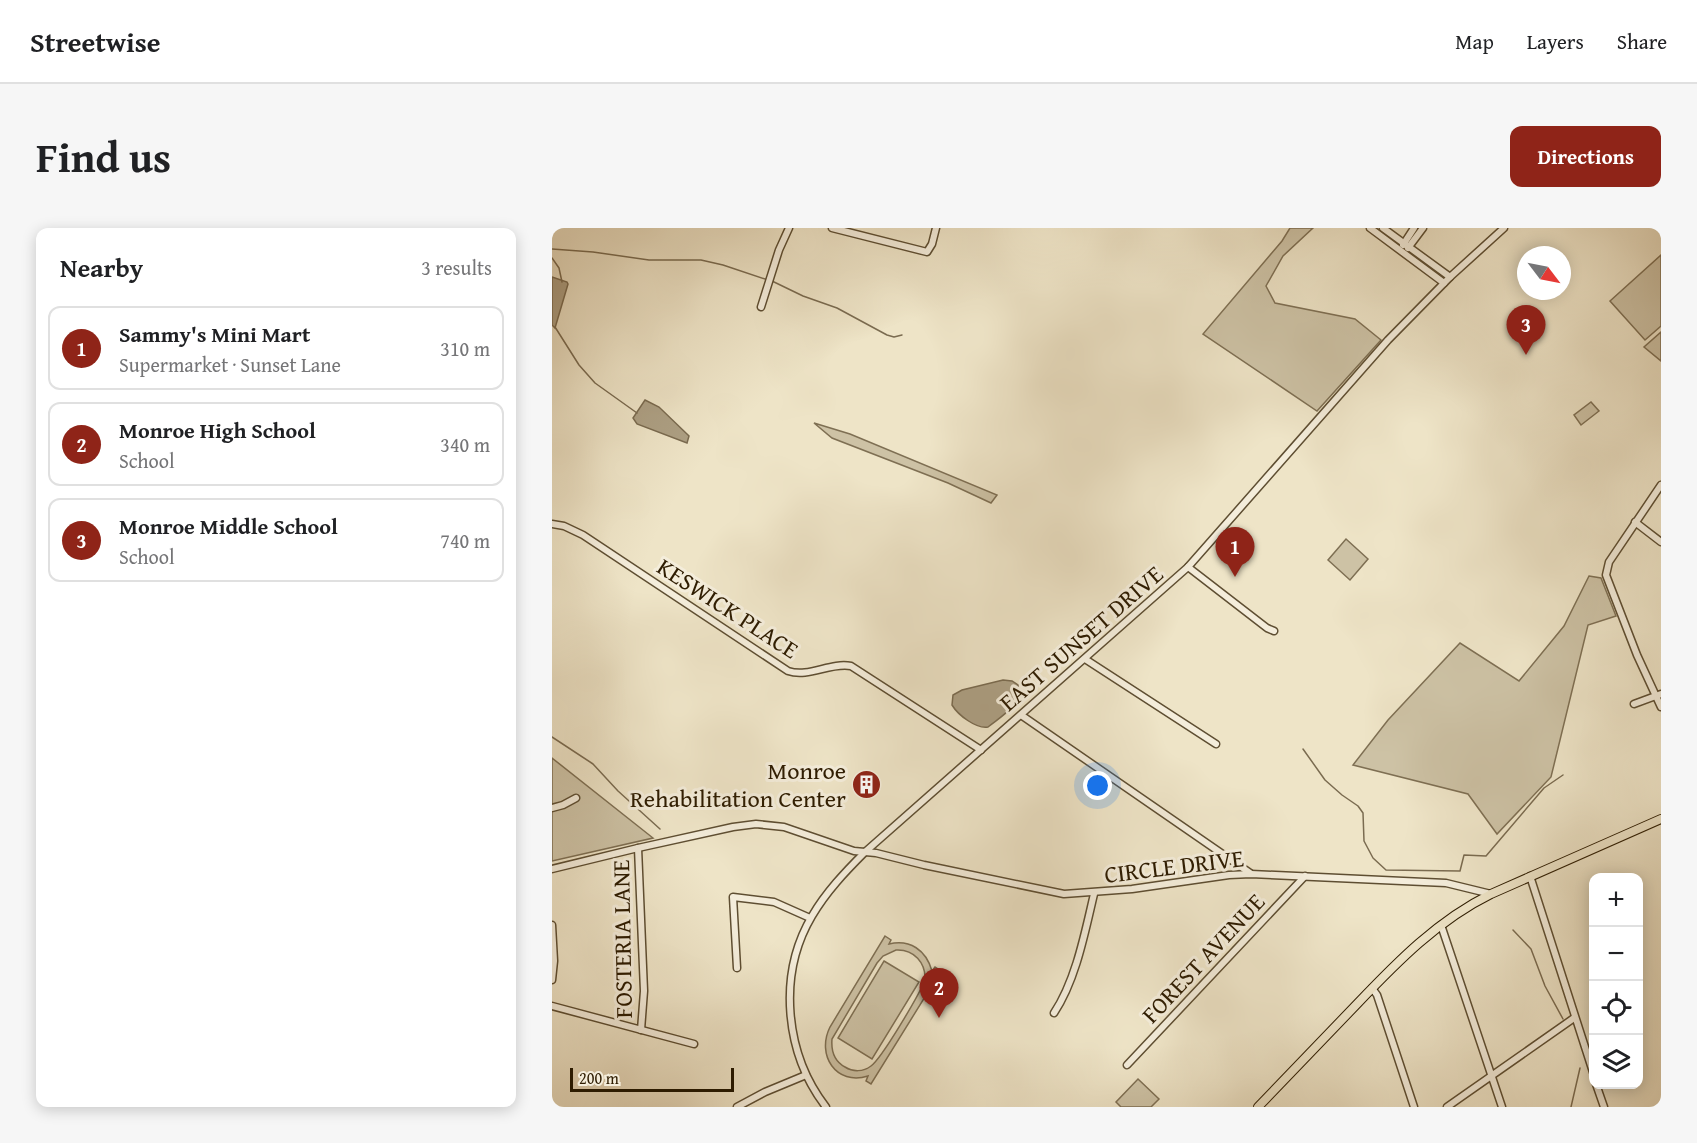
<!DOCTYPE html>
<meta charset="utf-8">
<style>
:root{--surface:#fff;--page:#f6f6f6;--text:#202124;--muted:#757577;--line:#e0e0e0;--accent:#8f2418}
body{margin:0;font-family:"Gentium Book Plus",serif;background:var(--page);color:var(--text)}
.controls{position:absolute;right:18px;bottom:18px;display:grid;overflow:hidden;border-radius:12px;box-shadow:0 3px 15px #0003}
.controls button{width:54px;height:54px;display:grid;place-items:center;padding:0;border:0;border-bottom:2px solid var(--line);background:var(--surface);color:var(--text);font:30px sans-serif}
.compass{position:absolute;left:965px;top:18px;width:54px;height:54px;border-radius:50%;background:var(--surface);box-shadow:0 3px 15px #0003;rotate:122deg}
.scale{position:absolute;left:18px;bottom:15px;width:164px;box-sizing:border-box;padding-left:6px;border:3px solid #2e1c01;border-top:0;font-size:16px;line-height:21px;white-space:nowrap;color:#2e1c01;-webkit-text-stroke:4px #f4eddb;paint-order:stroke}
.you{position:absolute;left:546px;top:558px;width:21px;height:21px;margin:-15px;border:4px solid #fff;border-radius:50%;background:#1a73e8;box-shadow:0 0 0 9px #1a73e833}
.badge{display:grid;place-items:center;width:39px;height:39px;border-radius:50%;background:var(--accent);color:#fff;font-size:20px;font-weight:700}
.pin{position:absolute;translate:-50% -50px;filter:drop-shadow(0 2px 3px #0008)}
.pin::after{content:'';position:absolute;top:32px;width:21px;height:18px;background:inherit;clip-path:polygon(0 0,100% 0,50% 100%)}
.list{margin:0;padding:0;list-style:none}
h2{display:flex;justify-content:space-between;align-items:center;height:78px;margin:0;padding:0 24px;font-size:26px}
h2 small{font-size:20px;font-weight:400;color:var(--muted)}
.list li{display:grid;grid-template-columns:39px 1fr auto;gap:18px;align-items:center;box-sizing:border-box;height:84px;margin:0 12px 12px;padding:0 12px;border:2px solid var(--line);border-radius:12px}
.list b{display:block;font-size:22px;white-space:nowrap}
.list p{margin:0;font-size:20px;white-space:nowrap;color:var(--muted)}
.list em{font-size:20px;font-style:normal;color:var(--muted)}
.icon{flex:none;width:33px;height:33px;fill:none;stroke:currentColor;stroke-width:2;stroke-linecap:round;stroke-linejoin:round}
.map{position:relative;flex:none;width:1109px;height:879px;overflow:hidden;border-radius:12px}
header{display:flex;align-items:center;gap:36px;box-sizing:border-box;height:84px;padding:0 30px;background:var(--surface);border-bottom:2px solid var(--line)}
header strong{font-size:28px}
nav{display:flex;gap:33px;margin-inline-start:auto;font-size:21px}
.intro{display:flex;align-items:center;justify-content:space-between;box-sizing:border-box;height:144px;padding:0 36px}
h1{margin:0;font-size:42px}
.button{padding:15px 27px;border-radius:12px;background:var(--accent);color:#fff;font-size:21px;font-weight:700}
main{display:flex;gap:36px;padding:0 36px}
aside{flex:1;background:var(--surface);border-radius:12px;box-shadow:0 3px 15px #0003}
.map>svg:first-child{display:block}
.green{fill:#cdc2a5;stroke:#7e6f53;stroke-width:1.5;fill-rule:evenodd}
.water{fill:#ada084;stroke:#7a6b50;stroke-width:1.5}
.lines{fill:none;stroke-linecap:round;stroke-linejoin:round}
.stream{stroke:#7a6b50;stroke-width:1.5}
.minor-casing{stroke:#5e4e32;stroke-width:9}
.major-casing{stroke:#2e1c01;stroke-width:10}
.minor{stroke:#f4eddb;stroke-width:6}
.major{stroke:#eee4c7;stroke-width:8}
.labels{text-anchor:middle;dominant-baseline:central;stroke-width:6;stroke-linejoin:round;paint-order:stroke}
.street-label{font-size:24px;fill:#2e1c01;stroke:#f4eddb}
.poi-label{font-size:24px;fill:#2e1c01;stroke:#f4eddb;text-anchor:end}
</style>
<header>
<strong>Streetwise</strong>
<nav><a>Map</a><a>Layers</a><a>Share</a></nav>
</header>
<div class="intro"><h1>Find us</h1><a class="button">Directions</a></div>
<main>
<aside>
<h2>Nearby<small>3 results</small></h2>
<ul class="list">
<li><span class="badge">1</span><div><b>Sammy's Mini Mart</b><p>Supermarket · Sunset Lane</p></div><em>310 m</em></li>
<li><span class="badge">2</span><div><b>Monroe High School</b><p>School</p></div><em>340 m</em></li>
<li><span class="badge">3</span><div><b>Monroe Middle School</b><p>School</p></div><em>740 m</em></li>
</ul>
</aside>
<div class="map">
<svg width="1109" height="879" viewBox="0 0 1109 879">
<rect width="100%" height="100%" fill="#eee4c7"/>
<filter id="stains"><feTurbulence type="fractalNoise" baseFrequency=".00333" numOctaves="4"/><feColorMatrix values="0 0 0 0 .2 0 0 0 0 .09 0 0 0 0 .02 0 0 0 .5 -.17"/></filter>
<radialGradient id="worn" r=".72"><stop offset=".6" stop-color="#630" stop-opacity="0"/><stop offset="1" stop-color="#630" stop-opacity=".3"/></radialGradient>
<!-- green -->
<g class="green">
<path d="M738 0H761L731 28 714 58 723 75 803 91 829 112 765 183 651 106 730 13Z"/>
<path d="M1109 27V98L1093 112 1058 73Z"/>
<path d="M1109 104V133L1092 119Z"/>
<path d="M1039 174 1047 183 1029 197 1022 187Z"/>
<path d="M262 195 298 206 445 267 439 275 396 255 280 210Z"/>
<path d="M794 311 816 331 798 352 776 332Z"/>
<path d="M1037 348 1049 350 1064 388 1036 397 999 549 945 606 916 566 801 537 836 492 908 415 967 453 1012 398Z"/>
<path d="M0 530 101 610 0 633Z"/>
<path d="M333 708 339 712 337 716C358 711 374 722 380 743L383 739 389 743 319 856 314 853 316 848C284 858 264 827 278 799ZM344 722C362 721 374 735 373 752 367 767 330 830 319 838 311 844 301 844 293 839 282 833 279 823 280 811L325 735 331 728Z"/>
<path d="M332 733 367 754 320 831 286 810Z"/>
<path d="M586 851 607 871 599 879H569L564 874Z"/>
</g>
<!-- water -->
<g class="water">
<path d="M0 49 15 54 16 56 3 100 0 97Z"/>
<path d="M93 172 107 179 135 206 137 208 135 215 85 196 81 190Z"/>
<path d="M451 452 460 453 466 457C468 479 451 487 436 499 424 501 406 487 400 477L401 467 410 462Z"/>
</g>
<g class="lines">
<!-- stream -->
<g class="stream">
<path d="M0 21 41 24 97 32H149L171 37 216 52"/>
<path d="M0 30 7 40 10 54"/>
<path d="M220 53 251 68 285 80 335 107 342 109 350 107"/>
<path d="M3 99 27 137 43 155 85 185"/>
<path d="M0 509 41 536 66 563 108 601"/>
<path d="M751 521 773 552 790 567 806 578 811 585 812 613 821 630 834 642 908 643 912 627 934 628 992 560 1011 547"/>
<path d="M961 702 979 721 993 758 1011 791"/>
<path d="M1019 879 1028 840"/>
</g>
<defs>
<g id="minor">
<path d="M280 0 375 24 380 16 384 0"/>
<path d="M818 0 892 55"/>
<path d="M831 0 898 49"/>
<path d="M851 17 862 0"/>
<path d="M856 20 871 0"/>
<path d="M209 79 227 22 237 0"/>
<path d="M1109 257 1057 334 1054 347 1085 427 1109 479"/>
<path d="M1083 294 1109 314"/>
<path d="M0 296 12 298 31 307 236 443C257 450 278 434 299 438L429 522"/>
<path d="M636 339 715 400 722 403"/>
<path d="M533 431 664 516"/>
<path d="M1082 476 1109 466"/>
<path d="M469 487 698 645"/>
<path d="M0 580 11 577 24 570"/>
<path d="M86 620 92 763 89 802"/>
<path d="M0 641 86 620 181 599 204 596 232 599 302 623 324 625 372 637 512 666 580 661 677 647 699 646 894 655 939 666"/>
<path d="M978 648 1042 847"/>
<path d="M0 697 2 733 0 752"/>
<path d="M889 697 950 879"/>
<path d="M185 740 181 669 222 674 258 690"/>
<path d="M820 760 825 767 862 879"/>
<path d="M0 778 142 816"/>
<path d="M502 785C524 752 533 704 542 666"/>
<path d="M575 837 753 648"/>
<path d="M1044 856 1052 879"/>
<path d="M185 879 213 864 254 847"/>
<path d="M274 879C233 826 225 747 260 688 274 664 293 644 313 624L636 339 836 112 898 49 952 0"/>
<path d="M895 879 1022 790"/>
</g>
<path id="major" d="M706 879C739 845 772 810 805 776 845 734 886 692 939 666L1109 591"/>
</defs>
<!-- minor casing -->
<use href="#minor" class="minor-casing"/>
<!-- major casing -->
<use href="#major" class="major-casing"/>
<!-- minor -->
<use href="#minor" class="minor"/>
<!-- major -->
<use href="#major" class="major"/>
</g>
<!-- icons -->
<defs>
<symbol id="building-disc" viewBox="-11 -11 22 22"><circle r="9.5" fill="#8f2418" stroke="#f4eddb"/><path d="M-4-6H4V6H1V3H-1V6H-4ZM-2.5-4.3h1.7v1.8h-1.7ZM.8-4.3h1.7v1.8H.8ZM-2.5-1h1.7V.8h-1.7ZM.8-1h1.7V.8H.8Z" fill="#fff"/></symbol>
</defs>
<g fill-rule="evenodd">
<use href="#building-disc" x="298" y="540" width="33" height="33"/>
</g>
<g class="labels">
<!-- street labels -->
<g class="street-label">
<text transform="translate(176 380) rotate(33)">KESWICK PLACE</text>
<text transform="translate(529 410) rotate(-41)">EAST SUNSET DRIVE</text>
<text transform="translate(622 638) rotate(-7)">CIRCLE DRIVE</text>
<text transform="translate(70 711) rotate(-91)">FOSTERIA LANE</text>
<text transform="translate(651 730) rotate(-47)">FOREST AVENUE</text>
</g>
<!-- poi labels -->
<g class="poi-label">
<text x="294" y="542">Monroe<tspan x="294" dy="28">Rehabilitation Center</tspan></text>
</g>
</g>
<rect width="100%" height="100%" filter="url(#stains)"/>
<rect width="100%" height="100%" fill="url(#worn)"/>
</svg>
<div class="controls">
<button>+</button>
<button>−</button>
<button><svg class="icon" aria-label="locate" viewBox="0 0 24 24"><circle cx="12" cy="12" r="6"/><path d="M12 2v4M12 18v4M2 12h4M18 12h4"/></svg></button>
<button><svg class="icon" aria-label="layers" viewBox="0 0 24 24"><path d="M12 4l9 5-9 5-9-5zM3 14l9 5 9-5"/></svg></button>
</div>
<svg class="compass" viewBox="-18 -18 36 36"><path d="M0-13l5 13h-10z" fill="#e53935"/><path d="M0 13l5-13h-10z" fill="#757577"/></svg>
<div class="scale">200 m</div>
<div class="you"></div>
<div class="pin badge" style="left:683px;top:349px">1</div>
<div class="pin badge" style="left:387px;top:790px">2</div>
<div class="pin badge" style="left:974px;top:127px">3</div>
</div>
</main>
